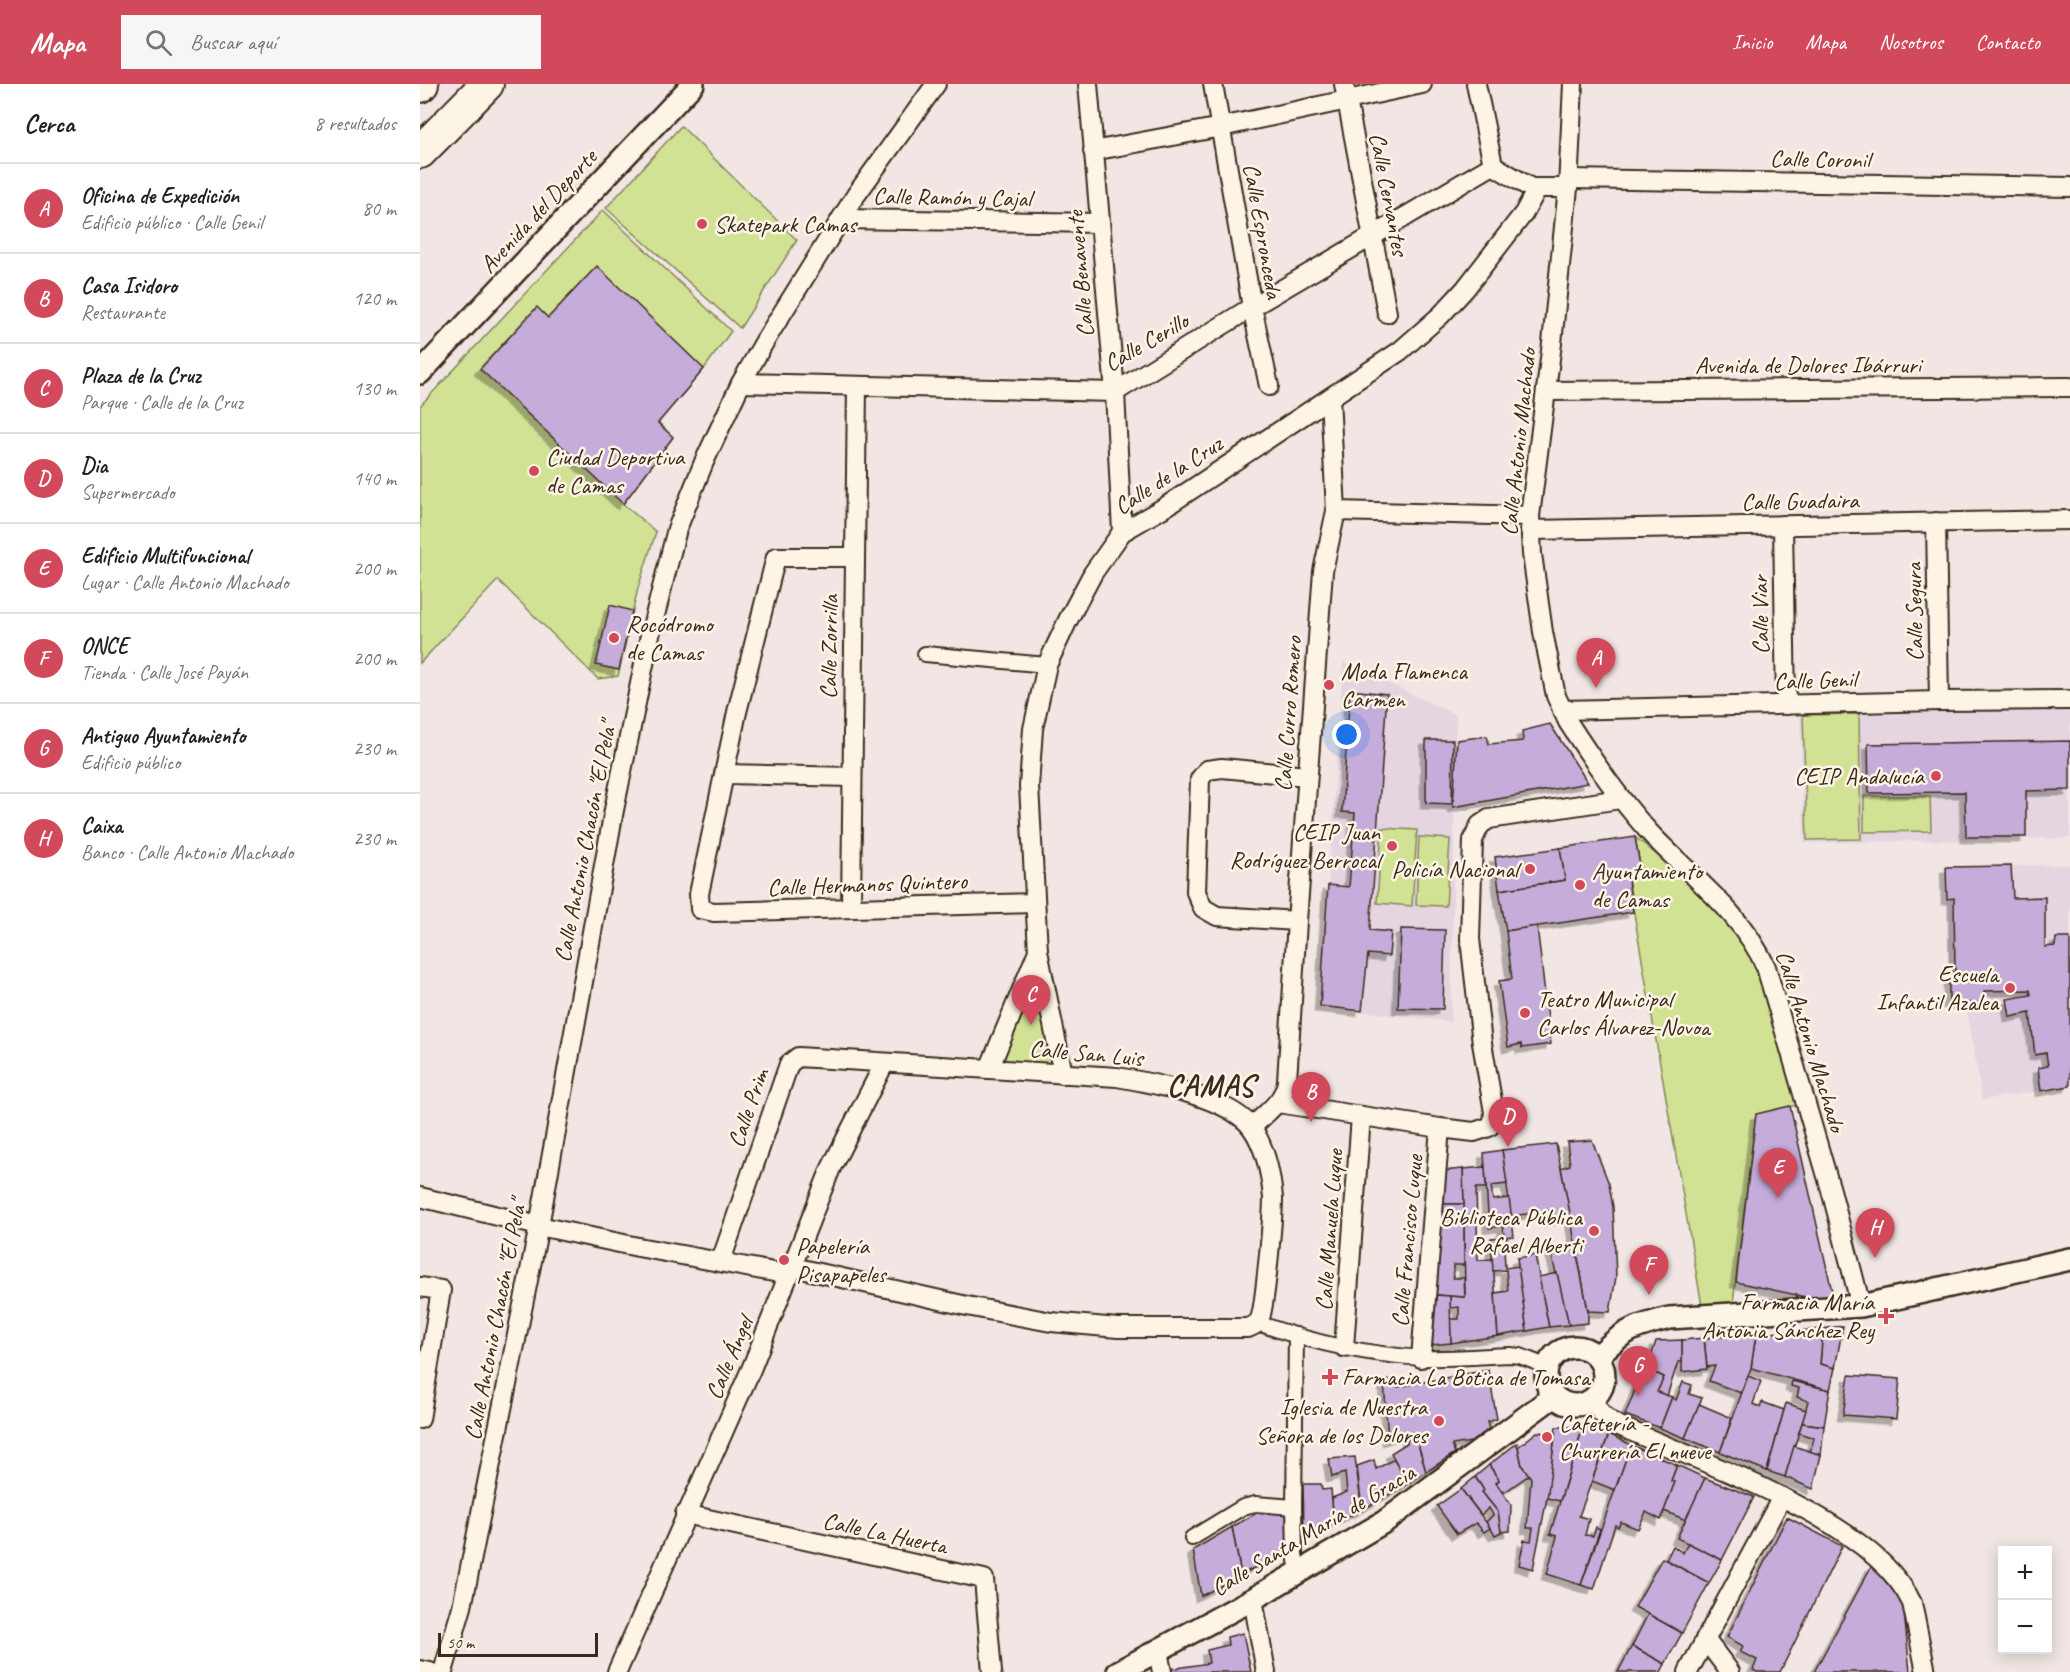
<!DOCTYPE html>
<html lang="es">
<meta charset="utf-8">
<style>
:root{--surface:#fff;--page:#f6f6f6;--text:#202124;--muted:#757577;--line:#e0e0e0;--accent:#d1495b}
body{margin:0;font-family:Caveat,sans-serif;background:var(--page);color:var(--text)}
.controls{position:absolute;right:18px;bottom:18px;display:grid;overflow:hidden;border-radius:0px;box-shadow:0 3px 15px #0003}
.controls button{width:54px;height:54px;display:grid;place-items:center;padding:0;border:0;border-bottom:2px solid var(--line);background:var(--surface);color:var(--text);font:30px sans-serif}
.scale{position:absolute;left:18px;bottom:15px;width:160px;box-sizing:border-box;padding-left:6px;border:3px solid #3b2a1e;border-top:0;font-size:16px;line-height:21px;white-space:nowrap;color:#3b2a1e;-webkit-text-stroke:4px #fcf5e5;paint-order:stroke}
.you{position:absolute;left:927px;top:651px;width:21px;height:21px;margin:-15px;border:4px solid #fff;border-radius:50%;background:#1a73e8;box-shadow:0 0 0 9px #1a73e833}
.badge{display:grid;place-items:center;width:39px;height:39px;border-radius:50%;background:var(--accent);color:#fff;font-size:20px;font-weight:700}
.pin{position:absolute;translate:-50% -50px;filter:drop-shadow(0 2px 3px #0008)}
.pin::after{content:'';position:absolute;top:32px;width:21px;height:18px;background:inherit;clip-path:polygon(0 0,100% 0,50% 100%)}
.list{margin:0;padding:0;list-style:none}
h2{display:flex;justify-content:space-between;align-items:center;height:78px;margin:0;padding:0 24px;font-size:26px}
h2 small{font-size:20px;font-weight:400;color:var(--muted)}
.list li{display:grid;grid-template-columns:39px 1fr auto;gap:18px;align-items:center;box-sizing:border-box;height:90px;padding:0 24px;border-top:2px solid var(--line)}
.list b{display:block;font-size:22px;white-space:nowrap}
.list p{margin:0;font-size:20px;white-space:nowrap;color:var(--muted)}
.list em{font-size:20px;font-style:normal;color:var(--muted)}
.icon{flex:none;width:33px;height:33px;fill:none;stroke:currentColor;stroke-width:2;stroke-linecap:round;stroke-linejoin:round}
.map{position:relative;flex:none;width:1650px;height:1588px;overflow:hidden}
header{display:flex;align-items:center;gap:36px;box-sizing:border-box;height:84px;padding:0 30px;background:var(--accent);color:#fff}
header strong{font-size:28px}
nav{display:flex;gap:33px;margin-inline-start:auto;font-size:21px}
.search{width:420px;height:54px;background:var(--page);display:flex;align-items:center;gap:15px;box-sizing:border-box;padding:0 21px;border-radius:0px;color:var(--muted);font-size:22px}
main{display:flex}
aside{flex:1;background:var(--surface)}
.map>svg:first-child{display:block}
.built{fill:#e4d5e0}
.green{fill:#d2e295;stroke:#86865a;stroke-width:1.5}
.building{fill:#c5acda;stroke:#3b2a1e;stroke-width:1.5;filter:url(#shadow)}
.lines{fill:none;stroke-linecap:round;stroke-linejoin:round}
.pedestrian-casing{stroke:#3b2a1e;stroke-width:18}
.minor-casing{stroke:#3b2a1e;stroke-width:22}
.tertiary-casing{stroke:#3b2a1e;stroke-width:26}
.motorway-casing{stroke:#3b2a1e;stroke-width:36}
.pedestrian{stroke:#fcf5e5;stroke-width:14}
.minor{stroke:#fcf5e5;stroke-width:18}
.tertiary{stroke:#fcf5e5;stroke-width:21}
.motorway{stroke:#fcf5e5;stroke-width:32}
.poi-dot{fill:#d1495b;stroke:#fcf5e5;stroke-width:2}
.labels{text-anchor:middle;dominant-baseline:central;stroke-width:5;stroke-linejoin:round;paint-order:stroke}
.street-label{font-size:24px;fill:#3b2a1e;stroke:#fcf5e5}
.poi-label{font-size:24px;fill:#3b2a1e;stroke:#fcf5e5;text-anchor:start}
.district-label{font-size:30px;font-weight:bold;letter-spacing:1.5px;fill:#3b2a1e;stroke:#fcf5e5}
</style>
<header>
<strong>Mapa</strong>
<div class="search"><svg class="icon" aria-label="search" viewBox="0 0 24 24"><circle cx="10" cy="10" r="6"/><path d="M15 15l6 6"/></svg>Buscar aquí</div>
<nav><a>Inicio</a><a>Mapa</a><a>Nosotros</a><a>Contacto</a></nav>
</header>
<main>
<aside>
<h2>Cerca<small>8 resultados</small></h2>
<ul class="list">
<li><span class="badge">A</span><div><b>Oficina de Expedición</b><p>Edificio público · Calle Genil</p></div><em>80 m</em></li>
<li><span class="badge">B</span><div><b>Casa Isidoro</b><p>Restaurante</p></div><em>120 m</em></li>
<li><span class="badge">C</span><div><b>Plaza de la Cruz</b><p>Parque · Calle de la Cruz</p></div><em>130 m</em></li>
<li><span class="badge">D</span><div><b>Dia</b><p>Supermercado</p></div><em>140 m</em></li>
<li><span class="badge">E</span><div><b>Edificio Multifuncional</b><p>Lugar · Calle Antonio Machado</p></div><em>200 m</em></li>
<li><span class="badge">F</span><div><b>ONCE</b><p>Tienda · Calle José Payán</p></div><em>200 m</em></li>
<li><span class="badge">G</span><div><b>Antiguo Ayuntamiento</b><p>Edificio público</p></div><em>230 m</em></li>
<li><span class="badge">H</span><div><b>Caixa</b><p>Banco · Calle Antonio Machado</p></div><em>230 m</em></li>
</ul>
</aside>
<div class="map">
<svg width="1650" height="1588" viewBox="0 0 1650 1588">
<defs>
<filter id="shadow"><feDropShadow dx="-5.5" dy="5.5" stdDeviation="0" flood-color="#0004"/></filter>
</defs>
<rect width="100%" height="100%" fill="#f1e6e3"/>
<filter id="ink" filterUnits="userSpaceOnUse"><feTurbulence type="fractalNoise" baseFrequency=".0167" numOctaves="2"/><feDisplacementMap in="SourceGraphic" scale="12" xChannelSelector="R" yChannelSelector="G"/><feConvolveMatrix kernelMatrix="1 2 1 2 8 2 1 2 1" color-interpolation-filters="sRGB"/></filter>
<g filter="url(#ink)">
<!-- built -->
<g class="built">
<path d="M923 578 1036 631 1031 938 900 922Z"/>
<path d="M1650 626V754L1384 759 1380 629Z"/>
<path d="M1650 781V1002L1562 1016 1546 919H1529L1526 783Z"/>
</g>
<!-- green -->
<g class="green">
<path d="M261 42 377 156 320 244 186 124Z"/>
<path d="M183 126 311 247 284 285 238 338 253 353 203 420 236 448 218 504 198 592 178 595 78 496 0 579V322Z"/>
<path d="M1439 630 1441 755 1387 756 1383 631Z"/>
<path d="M1444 712H1510L1511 747 1444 748Z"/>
<path d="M962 744 997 746 992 822 957 819Z"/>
<path d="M999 753 1030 755 1026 822 996 821Z"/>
<path d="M1215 753 1277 803 1302 829 1326 864 1345 907 1378 1021 1336 1030 1313 1219 1282 1222 1207 789 1221 787Z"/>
<path d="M616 898 636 984 579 980 612 899Z"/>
</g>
<!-- building -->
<g class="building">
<path d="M177 182 284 285 238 339 253 353 203 420 60 285 117 223 128 234Z"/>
<path d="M190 521 212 527 199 586 176 581Z"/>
<path d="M930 606 967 610 950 846 971 848 969 872 948 870 942 927 900 922 908 801 929 803 935 729 922 728Z"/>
<path d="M1130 640 1168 699 1033 723 1037 656 1067 652 1069 660 1103 657 1102 647Z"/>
<path d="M1006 656H1033L1032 720 1006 719Z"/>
<path d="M1650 657V706L1606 707V753H1546L1545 708 1449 709 1448 660Z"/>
<path d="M1215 753 1221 787 1207 789 1213 828 1086 847 1079 806 1145 796 1140 764Z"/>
<path d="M1140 764 1145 796 1079 806 1075 773Z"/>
<path d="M1591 782 1593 814 1625 813V863L1635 862 1636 854H1650V1002L1621 1007 1618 984 1628 982 1626 969 1615 971 1610 929 1590 933 1587 915 1611 911 1610 906 1564 907 1565 919H1529V889L1535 888 1534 814 1527 815 1526 783Z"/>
<path d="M1117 842 1131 960 1102 964 1101 960 1088 963 1079 897 1092 895 1086 847Z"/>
<path d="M981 845 1025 846 1023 925 978 924Z"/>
<path d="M1370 1022 1414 1216 1390 1214 1316 1198 1336 1030Z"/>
<path d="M1172 1056 1189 1100 1193 1123 1196 1193 1190 1228 1168 1227 1141 1084 1150 1081 1147 1058Z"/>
<path d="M1136 1060 1151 1134 1129 1137V1127L1091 1132 1082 1066Z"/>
<path d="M1082 1066 1087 1100 1071 1102 1073 1116 1089 1114 1094 1152 1084 1153 1083 1142 1069 1144 1064 1069Z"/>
<path d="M1065 1083 1066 1104H1056L1058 1176 1073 1175 1078 1252 1031 1259 1030 1235H1039V1223L1030 1224V1212L1045 1213 1043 1085Z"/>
<path d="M1043 1085 1044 1120H1021L1022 1087Z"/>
<path d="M1021 1120H1044V1181H1033V1194H1044L1045 1213 1016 1211Z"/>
<path d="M1086 1153 1088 1163H1084L1085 1184 1099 1182 1107 1247 1078 1252 1075 1209 1088 1207 1086 1186 1073 1187 1071 1154Z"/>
<path d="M1155 1160 1168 1227V1239L1149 1241 1130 1165Z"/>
<path d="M1115 1171 1129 1243 1107 1247 1097 1174Z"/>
<path d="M1137 1189 1149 1241 1129 1243 1119 1193Z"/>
<path d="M1016 1211 1030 1212 1031 1259 1012 1261Z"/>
<path d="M1423 1242 1415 1284 1400 1280 1403 1245Z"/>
<path d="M1403 1245 1400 1280 1415 1284 1410 1306 1331 1284 1336 1250Z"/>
<path d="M1336 1250 1331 1284 1321 1309 1289 1297 1295 1282 1287 1283 1284 1254Z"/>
<path d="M1284 1254 1287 1285 1262 1288V1256Z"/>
<path d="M1262 1256V1278H1258L1247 1312 1237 1308 1244 1293 1227 1286 1236 1257Z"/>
<path d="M1224 1284 1244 1293 1237 1308 1252 1313 1240 1344 1205 1331Z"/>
<path d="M1068 1286 1077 1335 1067 1338 1069 1345 1051 1358 1032 1361 1035 1369 1006 1388 996 1353 988 1354 987 1350 968 1356 964 1297 976 1295 977 1303Z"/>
<path d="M1429 1291 1480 1295 1476 1335 1423 1331Z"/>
<path d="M1328 1292 1341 1297 1333 1320 1340 1323 1342 1318 1364 1326 1347 1387 1300 1368Z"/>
<path d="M1372 1297 1410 1306 1404 1342 1382 1339 1388 1317 1377 1313 1379 1304 1371 1302Z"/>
<path d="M1263 1298 1272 1301 1269 1310 1282 1314 1265 1354 1240 1344 1252 1313 1256 1316Z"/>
<path d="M1366 1319 1386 1326 1365 1393 1347 1387Z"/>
<path d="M1279 1320 1312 1334 1300 1368 1265 1354Z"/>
<path d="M1382 1339 1404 1342 1401 1371 1390 1368 1394 1354 1379 1349Z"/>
<path d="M1136 1343H1163L1140 1417 1127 1414Z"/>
<path d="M1163 1343 1189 1350 1159 1432 1169 1435 1165 1451 1173 1452 1176 1443 1180 1445 1161 1501 1127 1490 1137 1452 1130 1450Z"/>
<path d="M1117 1348 1135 1350 1128 1409 1113 1485 1099 1481 1104 1456 1111 1457 1113 1444H1107L1111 1394 1102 1382 1098 1363Z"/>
<path d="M1189 1350 1211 1361 1195 1406 1172 1397Z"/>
<path d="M996 1353 1006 1388 988 1400 971 1369 987 1359 988 1354Z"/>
<path d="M1097 1359 1102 1382 1109 1391 1083 1409 1076 1399 1079 1396 1069 1381Z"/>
<path d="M1211 1361 1257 1381 1251 1397 1255 1398 1241 1436 1226 1428 1218 1445 1201 1438 1198 1443 1195 1441 1174 1505 1161 1501Z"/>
<path d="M1374 1362 1401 1371 1393 1405 1365 1393Z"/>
<path d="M935 1373 942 1426 917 1438 913 1429 912 1414 927 1408 925 1389 912 1393 909 1375Z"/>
<path d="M974 1375 988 1400 942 1426 937 1382 954 1376 956 1385Z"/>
<path d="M1069 1381 1079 1396 1076 1399 1091 1421 1090 1447 1081 1448 1078 1428 1062 1408 1064 1406 1055 1393Z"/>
<path d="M1257 1381 1285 1394 1266 1436 1244 1427 1255 1398 1251 1397Z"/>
<path d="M1055 1393 1064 1406 1062 1408 1078 1428 1081 1448 1075 1451 1066 1438 1073 1431 1069 1424 1061 1431 1041 1405Z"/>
<path d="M1285 1394 1334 1413 1302 1476 1257 1454Z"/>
<path d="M883 1400H901L902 1406 911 1405 913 1429 917 1438 890 1452 884 1448Z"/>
<path d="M1041 1405 1066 1438 1070 1444 1064 1448 1056 1439 1037 1450 1017 1422Z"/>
<path d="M842 1426 867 1428 868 1465 821 1491 812 1443Z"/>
<path d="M1367 1433 1422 1462 1360 1588H1337L1333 1586 1337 1576 1320 1568 1323 1562 1307 1553Z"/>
<path d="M812 1443 821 1491 781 1512 773 1466Z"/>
<path d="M1268 1459 1302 1476 1289 1499 1246 1476 1253 1462 1263 1469Z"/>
<path d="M1242 1474 1289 1499 1262 1549 1215 1523Z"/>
<path d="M1452 1481 1483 1518 1490 1588H1394Z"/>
<path d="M1228 1530 1262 1549 1245 1580 1212 1562Z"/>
<path d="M823 1549 831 1588H751V1585L789 1579 787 1566 808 1561 807 1553Z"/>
<path d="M1212 1562 1245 1580 1241 1588H1198Z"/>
</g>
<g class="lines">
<defs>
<g id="pedestrian">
<path d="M505 570 627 581"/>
<path d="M838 1239C890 1258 948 1271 1003 1274 1032 1275 1061 1272 1090 1271L1100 1272 1128 1283"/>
<path d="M876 1251 874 1423 875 1470 878 1489"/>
<path d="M772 1454 823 1423 835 1420 874 1423"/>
</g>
<g id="minor">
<path d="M668 0 695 308 702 448"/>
<path d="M793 0 832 223 849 302"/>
<path d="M924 0 967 229"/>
<path d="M1056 0 1073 81 1111 104H1148"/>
<path d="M1153 0 1148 104 1132 259 1110 432 1112 470 1123 548 1136 612 1148 638C1173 677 1199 715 1230 749 1272 794 1320 826 1346 883L1411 1106 1441 1222"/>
<path d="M673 67 801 43 1002 0"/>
<path d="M1149 95 1650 103"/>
<path d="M421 135 679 139"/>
<path d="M321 299 695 308 832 223 1073 81"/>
<path d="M1126 307 1650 303"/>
<path d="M916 427 1110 432"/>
<path d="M1516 438 1519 617"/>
<path d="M1363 441 1366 621"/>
<path d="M1110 446 1650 436"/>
<path d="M434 473H356L317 628 279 810 280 825 294 828 614 819"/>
<path d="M1142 626 1519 617 1650 616"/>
<path d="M305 690 432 693"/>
<path d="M431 823 437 302"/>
<path d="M877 837 797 832 783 824 776 808 780 695 787 686 802 684 887 692"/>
<path d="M569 985 618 867"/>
<path d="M643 990 618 867 609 702 613 645 627 581 648 536 673 489 702 448 745 423 980 267 1021 231 1045 205 1104 129 1117 105"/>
<path d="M858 1019 1020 1044 1054 1048 1069 1043 1073 1038 1074 1028 1062 959 1050 855 1053 756 1060 741 1069 735 1200 715"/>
<path d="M832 1044C845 1028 864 1019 867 997L877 837 903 487 916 427 910 314"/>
<path d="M0 1113 119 1142 218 1163 370 1191"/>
<path d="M301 1177 369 980 378 973 697 993C733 999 810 1014 832 1044 845 1063 851 1092 853 1114 853 1130 845 1227 839 1237 836 1241 833 1242 828 1244H698L631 1238 547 1222 373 1183"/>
<path d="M0 1203 21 1206 0 1335"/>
<path d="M924 1263 941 1032"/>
<path d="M1001 1274 1020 1044"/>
<path d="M1172 1316 1182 1330 1193 1339C1276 1378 1452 1433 1492 1519L1506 1588"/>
<path d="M265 1430 564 1495 572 1588"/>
<path d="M833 1515 846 1588"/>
<path d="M1285 1555 1310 1588"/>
<path d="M738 1567 742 1588"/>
<path d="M0 1586 10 1588"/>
<path d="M23 1588 42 1523 119 1142 194 726 230 551 257 445 284 378 321 299 346 255 436 111 516 0"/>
<path d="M197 1588 332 1283 411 1084 464 980"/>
<path d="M1268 1588 1362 1413"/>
</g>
<g id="tertiary">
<path d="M0 289 273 0"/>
<circle cx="1155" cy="1292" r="29"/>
<path d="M1177 1273C1204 1246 1213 1243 1249 1234L1441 1222 1650 1175"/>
<path d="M698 1588 833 1515 964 1438 1134 1312"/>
</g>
<g id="motorway">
<path d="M0 2 2 0"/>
<path d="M0 68 67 0"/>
</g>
</defs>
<!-- pedestrian casing -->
<use href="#pedestrian" class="pedestrian-casing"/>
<!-- minor casing -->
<use href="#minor" class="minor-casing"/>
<!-- tertiary casing -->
<use href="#tertiary" class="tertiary-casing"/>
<!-- motorway casing -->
<use href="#motorway" class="motorway-casing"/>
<!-- pedestrian -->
<use href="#pedestrian" class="pedestrian"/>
<!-- minor -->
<use href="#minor" class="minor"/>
<!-- tertiary -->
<use href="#tertiary" class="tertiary"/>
<!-- motorway -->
<use href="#motorway" class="motorway"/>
</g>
</g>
<!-- markers -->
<g class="poi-dot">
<circle cx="282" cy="140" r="6"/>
<circle cx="114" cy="387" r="6"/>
<circle cx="194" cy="554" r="6"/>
<circle cx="909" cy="601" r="6"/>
<circle cx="1516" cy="692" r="6"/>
<circle cx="972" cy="762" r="6"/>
<circle cx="1110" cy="785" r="6"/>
<circle cx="1160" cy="801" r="6"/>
<circle cx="1590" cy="904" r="6"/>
<circle cx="1105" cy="929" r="6"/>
<circle cx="1174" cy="1147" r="6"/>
<circle cx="364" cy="1176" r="6"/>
<path d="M1463 1223h6v6h6v6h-6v6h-6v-6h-6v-6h6z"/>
<path d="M907 1284h6v6h6v6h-6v6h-6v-6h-6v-6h6z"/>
<circle cx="1019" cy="1337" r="6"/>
<circle cx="1127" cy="1353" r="6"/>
</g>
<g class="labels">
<!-- street labels -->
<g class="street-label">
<text transform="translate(1400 75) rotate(1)">Calle Coronil</text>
<text transform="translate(969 110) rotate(79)">Calle Cervantes</text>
<text transform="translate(532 113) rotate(1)">Calle Ramón y Cajal</text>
<text transform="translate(118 127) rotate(-47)">Avenida del Deporte</text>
<text transform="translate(843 147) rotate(80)">Calle Espronceda</text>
<text transform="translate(660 190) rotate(-95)">Calle Benavente</text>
<text transform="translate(726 258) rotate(-30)">Calle Cerillo</text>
<text x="1388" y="281">Avenida de Dolores Ibárruri</text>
<text transform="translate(1098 358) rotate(-84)">Calle Antonio Machado</text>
<text transform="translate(748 391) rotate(-33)">Calle de la Cruz</text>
<text transform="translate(1380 417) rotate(-1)">Calle Guadaira</text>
<text transform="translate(1494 528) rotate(-91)">Calle Segura</text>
<text transform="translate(1340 531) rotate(-91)">Calle Viar</text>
<text transform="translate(409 563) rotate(-89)">Calle Zorrilla</text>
<text transform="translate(1395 596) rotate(-2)">Calle Genil</text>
<text transform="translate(868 630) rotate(-86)">Calle Curro Romero</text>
<text transform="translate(165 758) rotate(-79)">Calle Antonio Chacón "El Pela"</text>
<text transform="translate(447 800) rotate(-2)">Calle Hermanos Quintero</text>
<text transform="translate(1391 957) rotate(73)">Calle Antonio Machado</text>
<text transform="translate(666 969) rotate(5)">Calle San Luis</text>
<text transform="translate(328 1024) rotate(-71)">Calle Prim</text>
<text transform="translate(909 1146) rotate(-86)">Calle Manuela Luque</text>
<text transform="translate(987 1157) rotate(-85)">Calle Francisco Luque</text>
<text transform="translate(75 1236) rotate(-79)">Calle Antonio Chacón "El Pela"</text>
<text transform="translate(309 1274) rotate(-67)">Calle Ángel</text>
<text transform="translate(893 1446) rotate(-31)">Calle Santa María de Gracia</text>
<text transform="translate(465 1449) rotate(12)">Calle La Huerta</text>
</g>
<!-- poi labels -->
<g class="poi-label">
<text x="294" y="140">Skatepark Camas</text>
<text x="126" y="373">Ciudad Deportiva<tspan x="126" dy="28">de Camas</tspan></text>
<text x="206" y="540">Rocódromo<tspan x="206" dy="28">de Camas</tspan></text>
<text x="921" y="587">Moda Flamenca<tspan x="921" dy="28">Carmen</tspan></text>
<text x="1504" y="692" text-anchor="end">CEIP Andalucía</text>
<text x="960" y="748" text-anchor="end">CEIP Juan<tspan x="960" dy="28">Rodríguez Berrocal</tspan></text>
<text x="1098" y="785" text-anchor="end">Policía Nacional</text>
<text x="1172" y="787">Ayuntamiento<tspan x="1172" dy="28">de Camas</tspan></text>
<text x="1578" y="890" text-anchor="end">Escuela<tspan x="1578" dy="28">Infantil Azalea</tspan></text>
<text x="1117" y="915">Teatro Municipal<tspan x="1117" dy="28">Carlos Álvarez-Novoa</tspan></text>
<text x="1162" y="1133" text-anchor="end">Biblioteca Pública<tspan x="1162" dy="28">Rafael Alberti</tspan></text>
<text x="376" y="1162">Papelería<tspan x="376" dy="28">Pisapapeles</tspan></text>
<text x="1454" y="1218" text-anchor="end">Farmacia María<tspan x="1454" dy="28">Antonia Sánchez Rey</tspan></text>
<text x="922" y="1293">Farmacia La Botica de Tomasa</text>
<text x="1007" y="1323" text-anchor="end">Iglesia de Nuestra<tspan x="1007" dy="28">Señora de los Dolores</tspan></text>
<text x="1139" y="1339">Cafetería -<tspan x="1139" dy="28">Churrería El nueve</tspan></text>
</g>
<!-- district labels -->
<g class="district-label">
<text x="791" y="1002">CAMAS</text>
</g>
</g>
</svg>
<div class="controls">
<button>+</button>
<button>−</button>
</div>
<div class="scale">50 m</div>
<div class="you"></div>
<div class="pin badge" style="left:1176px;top:604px">A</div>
<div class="pin badge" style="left:891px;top:1038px">B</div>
<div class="pin badge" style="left:611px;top:941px">C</div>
<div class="pin badge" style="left:1088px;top:1063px">D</div>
<div class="pin badge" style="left:1358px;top:1114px">E</div>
<div class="pin badge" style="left:1229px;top:1211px">F</div>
<div class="pin badge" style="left:1218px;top:1312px">G</div>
<div class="pin badge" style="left:1455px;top:1174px">H</div>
</div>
</main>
